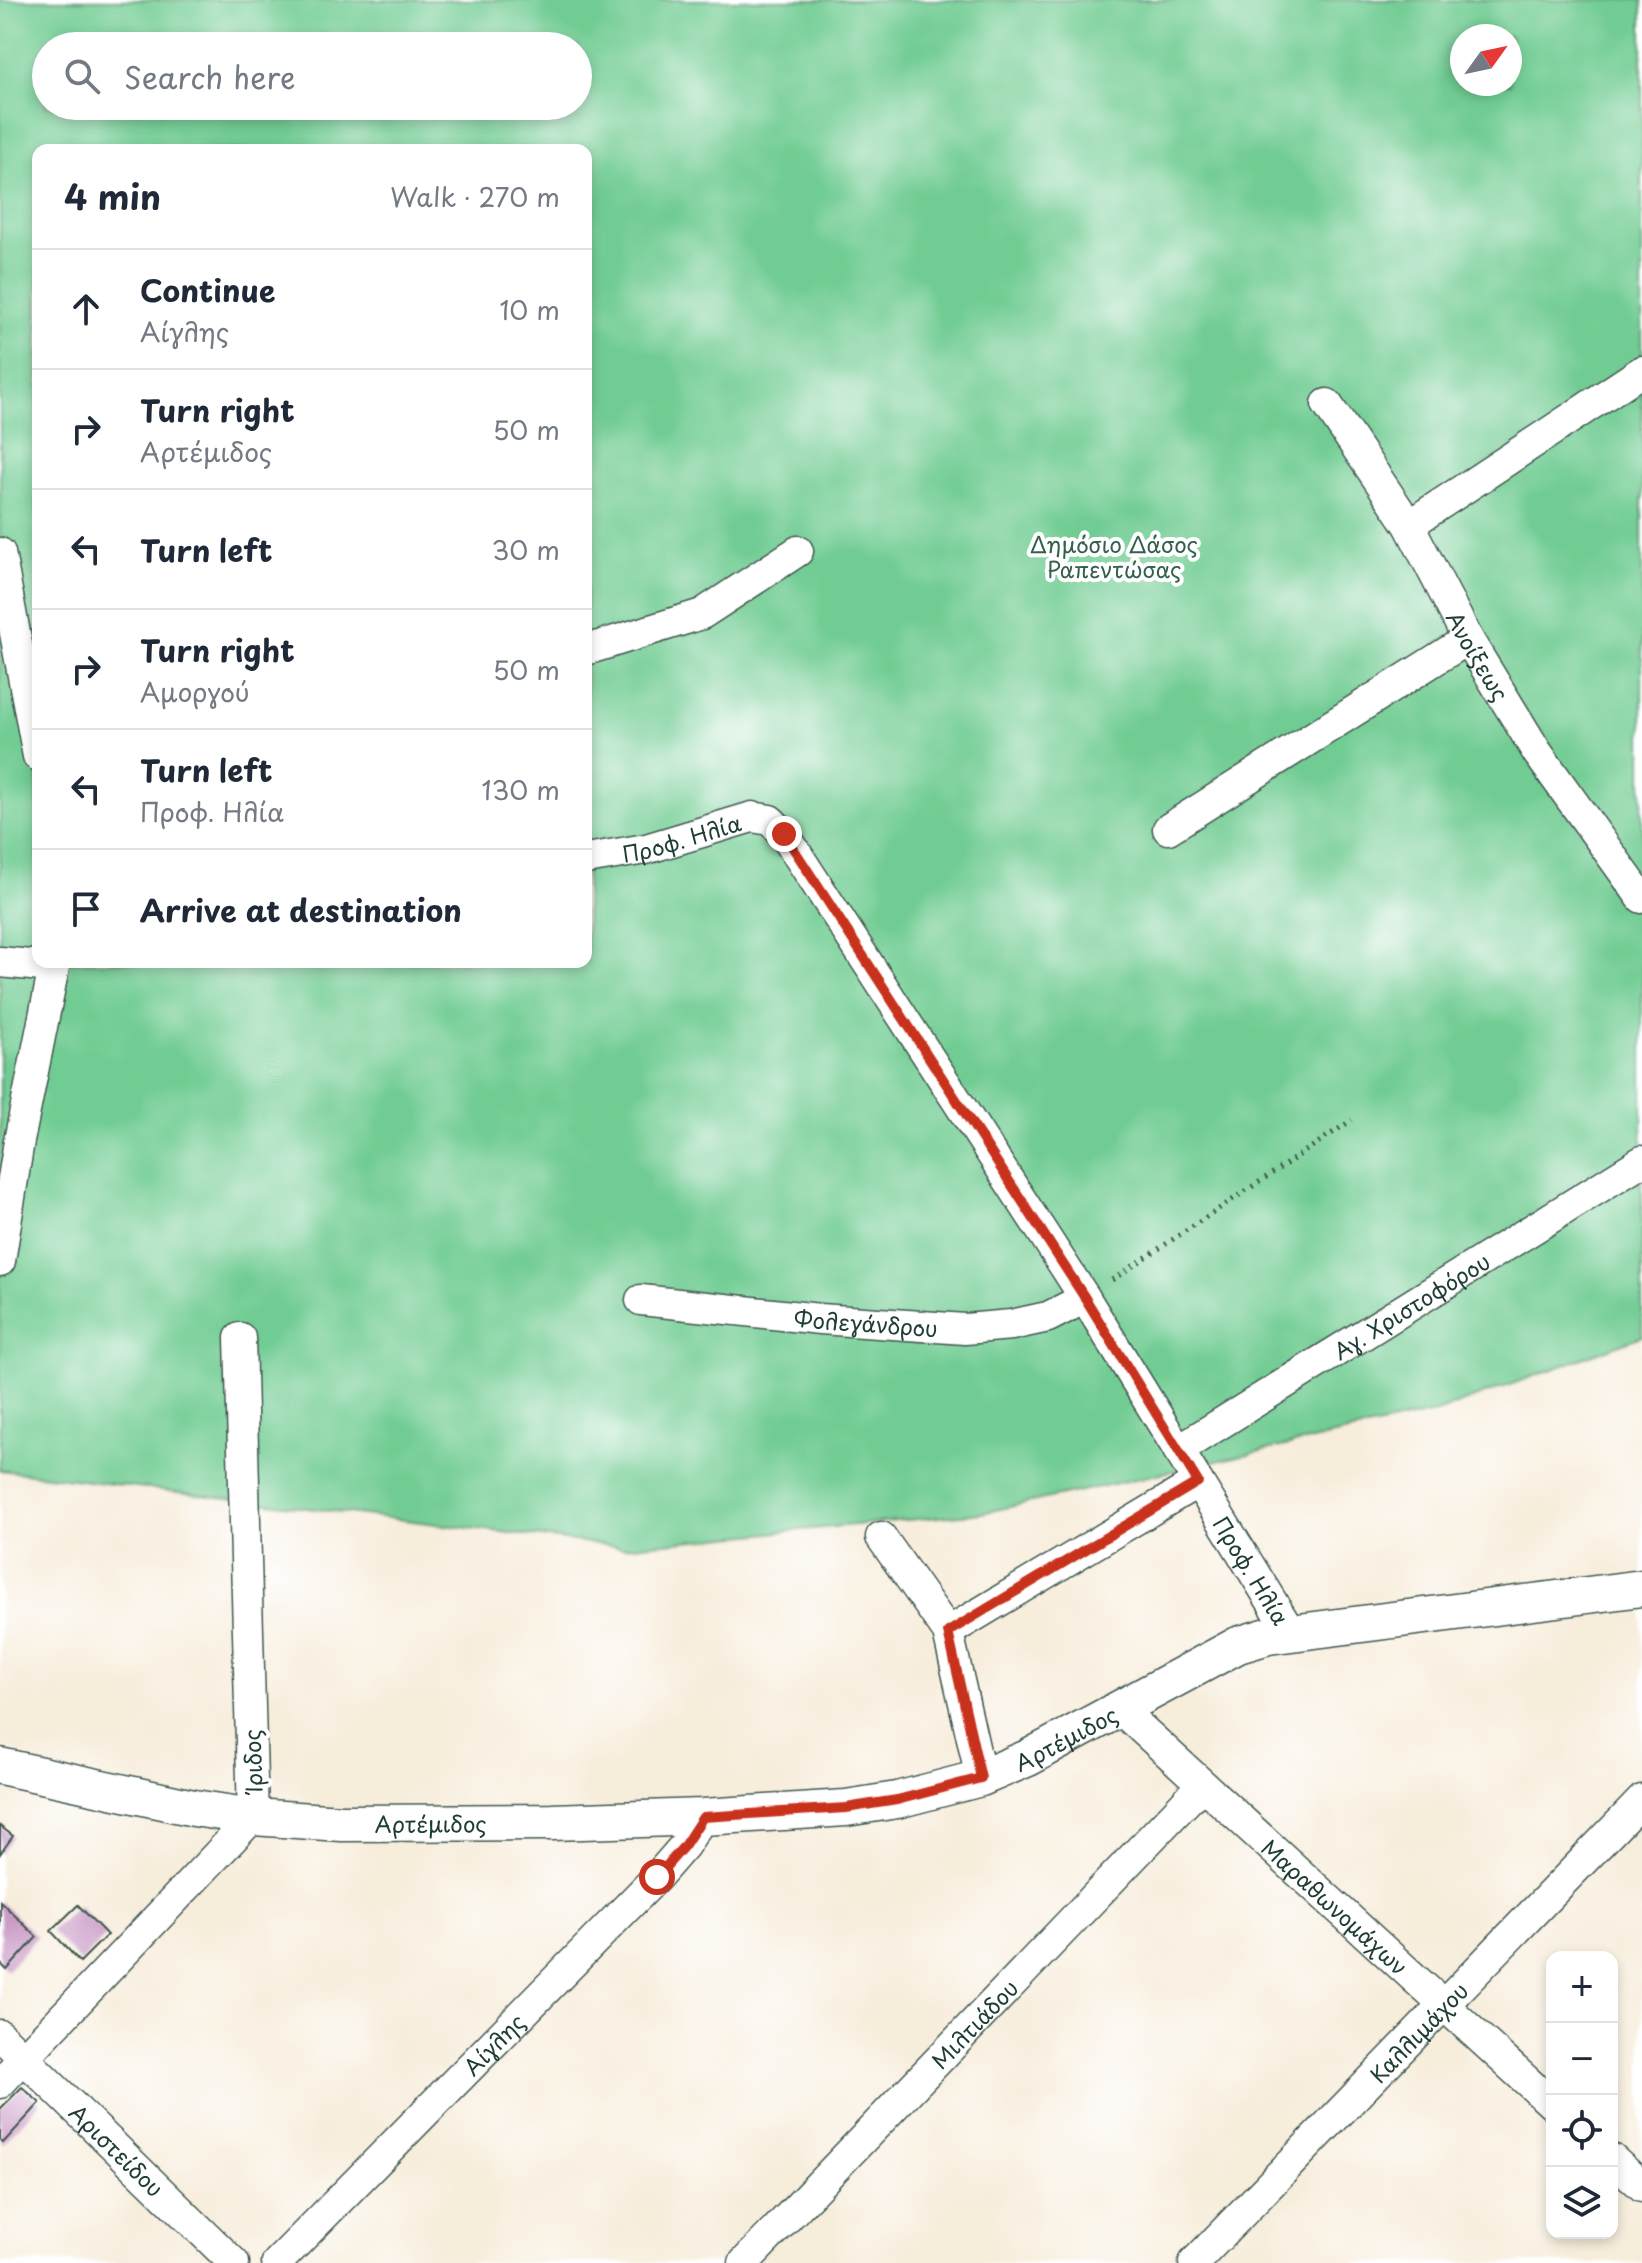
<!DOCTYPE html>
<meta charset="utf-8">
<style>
:root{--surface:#fff;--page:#f2f2f3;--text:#1f2937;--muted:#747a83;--line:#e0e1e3}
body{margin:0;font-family:"Playpen Sans",sans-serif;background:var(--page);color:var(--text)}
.controls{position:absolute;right:24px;bottom:24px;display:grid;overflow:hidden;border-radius:16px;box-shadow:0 4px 12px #0003}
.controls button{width:72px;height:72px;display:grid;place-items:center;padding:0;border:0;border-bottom:2px solid var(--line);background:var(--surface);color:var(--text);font:40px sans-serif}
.compass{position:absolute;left:1450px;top:24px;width:72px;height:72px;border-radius:50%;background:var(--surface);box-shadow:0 4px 12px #0003;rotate:57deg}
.stop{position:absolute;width:24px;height:24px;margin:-18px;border:6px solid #c8321e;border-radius:50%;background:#fff}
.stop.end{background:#c8321e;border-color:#fff;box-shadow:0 2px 8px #0008}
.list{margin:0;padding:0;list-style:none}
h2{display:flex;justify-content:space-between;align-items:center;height:104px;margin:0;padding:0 32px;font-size:34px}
h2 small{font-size:26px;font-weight:400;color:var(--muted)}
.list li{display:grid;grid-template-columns:52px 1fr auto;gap:24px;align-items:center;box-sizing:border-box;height:120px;padding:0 32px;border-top:2px solid var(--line)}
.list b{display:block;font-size:30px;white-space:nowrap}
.list p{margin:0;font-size:26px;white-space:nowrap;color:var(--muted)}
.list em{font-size:26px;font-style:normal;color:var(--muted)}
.icon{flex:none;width:44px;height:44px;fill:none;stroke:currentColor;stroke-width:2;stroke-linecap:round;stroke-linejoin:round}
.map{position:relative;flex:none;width:1642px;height:2263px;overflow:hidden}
.search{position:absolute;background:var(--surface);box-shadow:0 4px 12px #0003;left:32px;top:32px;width:560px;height:88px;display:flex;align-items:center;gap:20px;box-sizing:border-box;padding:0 28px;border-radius:44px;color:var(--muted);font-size:30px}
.panel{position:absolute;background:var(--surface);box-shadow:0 4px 12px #0003;left:32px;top:144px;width:560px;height:824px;border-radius:16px}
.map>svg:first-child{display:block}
.green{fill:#71cc93;stroke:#488464;stroke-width:2;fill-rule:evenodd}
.building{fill:#ca9bc7}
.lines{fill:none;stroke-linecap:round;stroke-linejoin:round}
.minor-casing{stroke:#3f574d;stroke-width:33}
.tertiary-casing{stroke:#3f574d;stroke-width:39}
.path{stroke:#3f574d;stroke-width:5;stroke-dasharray:2 6;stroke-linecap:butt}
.minor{stroke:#fff;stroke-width:30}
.tertiary{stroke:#fff;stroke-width:36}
.route{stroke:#c8321e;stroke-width:10}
.labels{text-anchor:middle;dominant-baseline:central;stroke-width:8;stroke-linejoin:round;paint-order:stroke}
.park-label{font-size:22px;fill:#34614c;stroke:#fff}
.street-label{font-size:22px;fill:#1f3d34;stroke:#fff}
</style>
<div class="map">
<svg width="1642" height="2263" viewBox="0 0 1642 2263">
<rect width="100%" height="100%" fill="#fff"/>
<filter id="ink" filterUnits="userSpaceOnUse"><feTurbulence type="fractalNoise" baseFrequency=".0125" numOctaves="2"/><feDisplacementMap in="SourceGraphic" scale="16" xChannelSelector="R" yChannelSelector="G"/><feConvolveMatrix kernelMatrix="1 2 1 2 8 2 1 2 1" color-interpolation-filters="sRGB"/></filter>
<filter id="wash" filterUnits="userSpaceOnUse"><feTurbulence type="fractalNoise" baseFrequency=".006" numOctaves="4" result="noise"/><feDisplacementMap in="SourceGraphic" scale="32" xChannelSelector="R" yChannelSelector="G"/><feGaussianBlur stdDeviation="1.8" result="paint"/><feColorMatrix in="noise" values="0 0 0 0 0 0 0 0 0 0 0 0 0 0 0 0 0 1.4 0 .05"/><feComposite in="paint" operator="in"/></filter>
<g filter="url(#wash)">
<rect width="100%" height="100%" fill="#f7eddb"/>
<!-- green -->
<path class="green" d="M0 0H1642V1336L1434 1413 982 1513 622 1547 0 1470ZM1462 36H1510V84H1462ZM46 46H578V106H46ZM38 150H586V962H38Z"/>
<g id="blocks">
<!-- building -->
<g class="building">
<path d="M0 1826 13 1836 0 1854Z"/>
<path d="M0 1901 37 1937 7 1970 0 1963Z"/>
<path d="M78 1905 107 1935 80 1962 51 1931Z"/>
<path d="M22 2087 40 2103 3 2143 0 2140V2109Z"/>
</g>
</g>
</g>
<g filter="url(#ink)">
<use href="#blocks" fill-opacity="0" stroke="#3f574d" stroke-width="2"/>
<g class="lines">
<defs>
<g id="minor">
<path id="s1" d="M1327 404 1409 525 1468 639 1537 752 1642 898"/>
<path d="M1409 525 1642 371"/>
<path d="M0 553 38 756"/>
<path d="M586 650 702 614 798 551"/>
<path d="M1168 829 1468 639"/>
<path id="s2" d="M586 859 646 849 752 817 770 820 784 834 1085 1298 1291 1633"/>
<path d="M0 962 52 967"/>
<path d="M0 1261 19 1141 55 962"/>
<path id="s3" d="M641 1300 820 1319 965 1329 1011 1325 1048 1317 1085 1298"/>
<path id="s4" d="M1178 1450 1642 1161"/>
<path d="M881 1537 948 1632 981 1778"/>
<path d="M948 1632 1198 1482"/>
<path id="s5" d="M1120 1709 1552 2104"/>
<path id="s6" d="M0 2035 234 2263"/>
<path d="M0 2083 253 1817 240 1338"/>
<path d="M1612 2159 1642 2186"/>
<path id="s7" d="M277 2263 657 1877 684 1846 703 1817"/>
<path id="s8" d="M744 2263 1202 1785"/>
<path id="s9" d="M1194 2263 1642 1800"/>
</g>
<g id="tertiary">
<path id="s10" d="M0 1766 194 1808 253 1817 341 1823 552 1822 703 1817 846 1808 897 1800 981 1778 1028 1758 1238 1645 1268 1636 1642 1588"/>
</g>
</defs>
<!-- minor casing -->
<use href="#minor" class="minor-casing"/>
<!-- tertiary casing -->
<use href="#tertiary" class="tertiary-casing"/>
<!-- path -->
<g class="path">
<path d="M586 509 590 481"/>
<path d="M1112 1280 1352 1120"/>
</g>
<!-- minor -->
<use href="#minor" class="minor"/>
<!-- tertiary -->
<use href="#tertiary" class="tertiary"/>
</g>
</g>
<g class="lines" filter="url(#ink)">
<!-- route -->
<path class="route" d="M657 1877 684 1846 703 1817 846 1808 897 1800 981 1778 948 1632 1198 1482 1085 1298 784 834"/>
</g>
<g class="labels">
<!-- park labels -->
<g class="park-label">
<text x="1114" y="543">Δημόσιο Δάσος<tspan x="1114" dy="25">Ραπεντώσας</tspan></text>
</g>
<!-- street labels -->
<g class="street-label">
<text stroke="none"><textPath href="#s1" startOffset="294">Ανοίξεως</textPath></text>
<text stroke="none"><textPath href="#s2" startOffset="98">Προφ. Ηλία</textPath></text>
<text stroke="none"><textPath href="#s4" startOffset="274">Αγ. Χριστοφόρου</textPath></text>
<text stroke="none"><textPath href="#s3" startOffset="226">Φολεγάνδρου</textPath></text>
<text stroke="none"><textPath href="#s2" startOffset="1082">Προφ. Ηλία</textPath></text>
<text stroke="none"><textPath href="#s10" startOffset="1084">Αρτέμιδος</textPath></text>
<text transform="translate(252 1761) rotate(-92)">Ίριδος</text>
<text stroke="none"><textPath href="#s10" startOffset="436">Αρτέμιδος</textPath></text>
<text stroke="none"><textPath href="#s5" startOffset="292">Μαραθωνομάχων</textPath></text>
<text stroke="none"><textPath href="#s8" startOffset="332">Μιλτιάδου</textPath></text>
<text stroke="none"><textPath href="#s9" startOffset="322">Καλλιμάχου</textPath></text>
<text stroke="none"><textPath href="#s7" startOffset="308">Αίγλης</textPath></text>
<text stroke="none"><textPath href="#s6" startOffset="164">Αριστείδου</textPath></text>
</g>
</g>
</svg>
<div class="controls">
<button>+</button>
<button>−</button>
<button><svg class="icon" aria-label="locate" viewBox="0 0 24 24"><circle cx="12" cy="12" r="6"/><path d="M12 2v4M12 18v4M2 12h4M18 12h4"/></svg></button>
<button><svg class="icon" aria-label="layers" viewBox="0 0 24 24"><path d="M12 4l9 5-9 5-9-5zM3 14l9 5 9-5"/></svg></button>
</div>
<svg class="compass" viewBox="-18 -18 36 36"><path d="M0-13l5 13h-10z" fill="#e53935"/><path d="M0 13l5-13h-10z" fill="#747a83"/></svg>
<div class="stop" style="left:657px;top:1877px"></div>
<div class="stop end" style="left:784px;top:834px"></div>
<div class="search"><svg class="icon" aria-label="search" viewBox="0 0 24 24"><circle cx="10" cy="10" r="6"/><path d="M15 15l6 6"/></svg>Search here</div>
<section class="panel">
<h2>4 min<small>Walk · 270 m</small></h2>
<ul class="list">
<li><svg class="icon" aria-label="ahead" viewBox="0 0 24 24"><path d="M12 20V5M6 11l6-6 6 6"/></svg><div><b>Continue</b><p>Αίγλης</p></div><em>10 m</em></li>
<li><svg class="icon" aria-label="right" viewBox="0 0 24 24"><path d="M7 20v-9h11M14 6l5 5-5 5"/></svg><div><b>Turn right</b><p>Αρτέμιδος</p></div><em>50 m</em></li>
<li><svg class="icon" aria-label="left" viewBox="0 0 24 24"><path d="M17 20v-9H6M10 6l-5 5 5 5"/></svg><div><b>Turn left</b></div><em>30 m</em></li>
<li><svg class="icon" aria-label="right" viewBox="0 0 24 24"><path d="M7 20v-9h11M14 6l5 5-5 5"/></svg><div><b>Turn right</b><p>Αμοργού</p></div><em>50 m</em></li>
<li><svg class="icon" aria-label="left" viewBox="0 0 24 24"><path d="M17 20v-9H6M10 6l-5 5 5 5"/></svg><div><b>Turn left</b><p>Προφ. Ηλία</p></div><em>130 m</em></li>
<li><svg class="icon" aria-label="arrive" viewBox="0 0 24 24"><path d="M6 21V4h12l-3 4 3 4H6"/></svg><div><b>Arrive at destination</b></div></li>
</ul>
</section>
</div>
